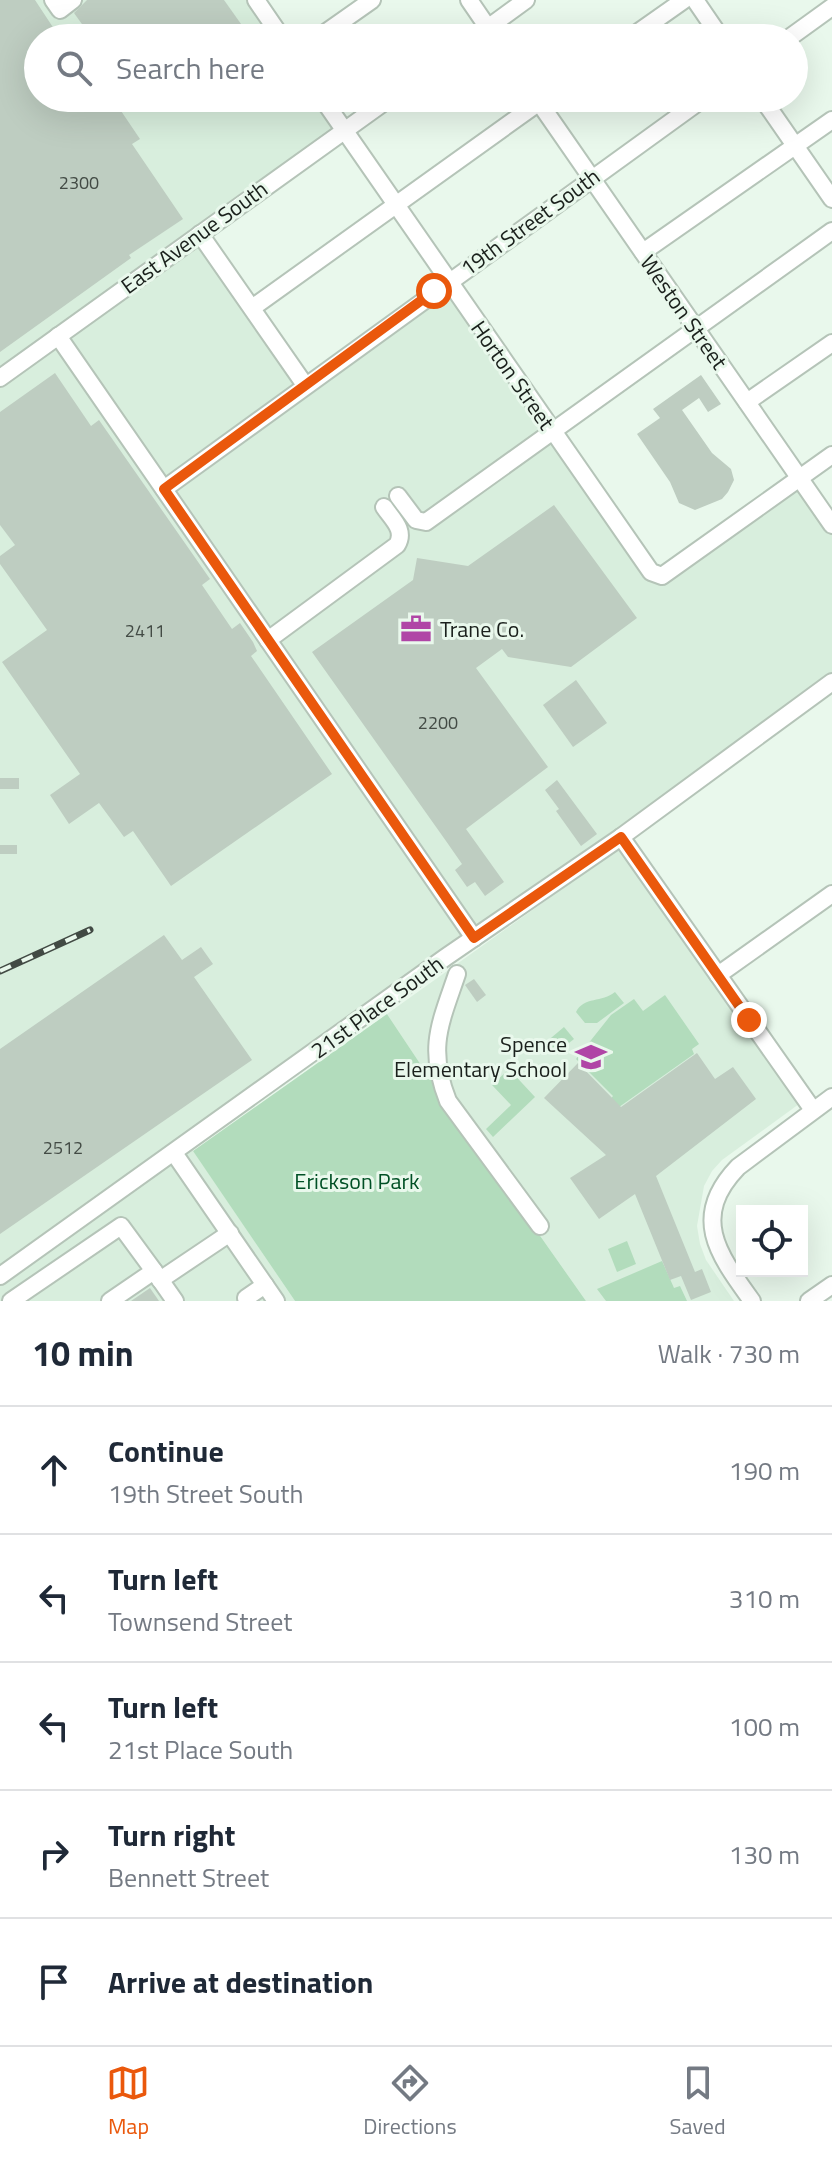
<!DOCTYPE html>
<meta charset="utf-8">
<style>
:root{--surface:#fff;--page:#f6f6f7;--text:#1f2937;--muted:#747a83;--line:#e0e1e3;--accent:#ea580c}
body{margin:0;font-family:"Titillium Web",sans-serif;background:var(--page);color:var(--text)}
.controls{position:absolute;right:24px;bottom:24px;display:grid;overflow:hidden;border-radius:0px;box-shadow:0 8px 32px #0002}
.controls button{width:72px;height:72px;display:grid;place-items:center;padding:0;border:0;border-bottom:2px solid var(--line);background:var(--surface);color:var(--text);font:40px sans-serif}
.stop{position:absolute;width:24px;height:24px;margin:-18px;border:6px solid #ea580c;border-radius:50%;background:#fff}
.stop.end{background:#ea580c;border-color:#fff;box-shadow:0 2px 8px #0008}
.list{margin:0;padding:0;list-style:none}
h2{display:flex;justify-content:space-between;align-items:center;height:104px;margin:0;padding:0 32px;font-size:34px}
h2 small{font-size:26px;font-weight:400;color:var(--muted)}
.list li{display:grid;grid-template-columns:52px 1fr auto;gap:24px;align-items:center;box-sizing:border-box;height:128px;padding:0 32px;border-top:2px solid var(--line)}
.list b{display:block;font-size:30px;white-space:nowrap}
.list p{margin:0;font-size:26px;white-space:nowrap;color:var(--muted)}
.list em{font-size:26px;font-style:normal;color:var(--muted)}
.icon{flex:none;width:44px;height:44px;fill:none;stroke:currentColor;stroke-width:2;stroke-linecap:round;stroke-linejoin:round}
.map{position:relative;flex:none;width:832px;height:1301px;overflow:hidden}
.search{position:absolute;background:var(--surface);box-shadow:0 8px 32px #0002;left:24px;right:24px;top:24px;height:88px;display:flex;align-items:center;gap:20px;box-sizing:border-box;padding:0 28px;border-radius:44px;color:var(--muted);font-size:30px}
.sheet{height:744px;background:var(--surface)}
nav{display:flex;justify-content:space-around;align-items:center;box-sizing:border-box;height:112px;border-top:2px solid var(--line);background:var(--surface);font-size:22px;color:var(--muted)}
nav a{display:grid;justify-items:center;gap:4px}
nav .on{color:var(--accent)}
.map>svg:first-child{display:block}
.built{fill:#d8eedd}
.green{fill:#b2dcbc}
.building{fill:#becdc1}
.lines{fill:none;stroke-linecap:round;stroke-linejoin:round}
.minor-casing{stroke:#b5c4b8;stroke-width:20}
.minor{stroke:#fff;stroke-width:16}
.rail-casing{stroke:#424a44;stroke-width:7}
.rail{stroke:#e9f8ec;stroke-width:4;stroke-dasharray:12;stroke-linecap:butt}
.route{stroke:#ea580c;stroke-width:10}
.labels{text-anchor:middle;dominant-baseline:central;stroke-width:6;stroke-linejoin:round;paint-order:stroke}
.number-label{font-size:18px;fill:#434b45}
.street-label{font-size:22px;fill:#1a201c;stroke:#e9f8ec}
.poi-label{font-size:22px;fill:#1a201c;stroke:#e9f8ec;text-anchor:start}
.park-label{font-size:22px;fill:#005025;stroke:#e9f8ec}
</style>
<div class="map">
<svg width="832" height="1301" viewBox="0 0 832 1301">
<rect width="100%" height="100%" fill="#e9f8ec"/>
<!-- built -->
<g class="built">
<path d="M0 0H256L282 38H38V98H322L344 131 200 234 305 385 448 281 662 575 799 478 832 525V682L186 1140 295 1301H0Z"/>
<path d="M622 850 799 1104 722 1160 712 1171 704 1186 697 1226 700 1244 706 1260 734 1301H586L445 1101 387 1014 615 851Z"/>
</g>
<!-- green -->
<g class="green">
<path d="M615 992 624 1003 597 1023H585L576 1012C584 996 602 1003 615 992Z"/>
<path d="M665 995 699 1044 692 1049 694 1054 612 1112 606 1105 613 1096 576 1059 611 1015 634 999 643 1011Z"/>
<path d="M387 1014 445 1101 586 1301H295L193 1151Z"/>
<path d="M564 1027 574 1039 555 1054 545 1043Z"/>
<path d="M509 1069 535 1097 493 1137 486 1129 511 1105 492 1085Z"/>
<path d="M627 1241 636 1264 617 1272 608 1249Z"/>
<path d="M662 1261 674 1288 680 1286 687 1301H606L597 1289Z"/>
</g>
<!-- building -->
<g class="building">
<path d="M0 0H35L60 38H38V98H101L109 110 117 105 140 139 132 144 183 219 129 255 131 258 0 352Z"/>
<path d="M87 0H224L246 31 237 38H92L74 13Z"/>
<path d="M55 373 91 426 99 420 210 579 202 585 232 629 240 623 253 642 257 651 251 656 332 774 171 886 133 831 124 837 99 803 69 824 50 795 80 774 2 662 47 630 0 564V556L15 545 0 525V412Z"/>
<path d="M701 375 721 404 708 412 699 398 682 410 712 453 731 469 734 480 728 492 722 499 695 510 679 503 670 482 637 434 660 418 653 409Z"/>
<path d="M554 505 637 618 571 667 508 657 502 649 476 668 548 767 466 829 504 882 485 896 475 882 467 887 455 870 462 864 446 841 312 652 413 580 417 558 468 566Z"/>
<path d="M576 680 607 723 573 747 543 705Z"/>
<rect x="0" y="778" width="19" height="11"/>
<path d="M557 780 597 834 581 846 556 811 559 809 545 790Z"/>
<rect x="0" y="845" width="17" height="9"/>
<path d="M164 935 182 960 201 947 213 964 194 977 252 1060 0 1234V1049Z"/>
<path d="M474 979 486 995 477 1002 465 985Z"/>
<path d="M697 1053 715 1079 733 1067 756 1099 656 1176 695 1272 702 1269 711 1292 691 1300 681 1276 670 1280 635 1194 599 1219 570 1178 606 1155 544 1098 578 1063 621 1107Z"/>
<path d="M150 1288 159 1301H131Z"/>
</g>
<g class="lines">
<defs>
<g id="minor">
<path d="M53 0 60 10 73 0"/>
<path d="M256 0 282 38"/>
<path d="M469 0 495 38"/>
<path d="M695 0 721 38"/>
<path d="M318 38 372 0"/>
<path d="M474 38 526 0"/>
<path d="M630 38 684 0"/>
<path d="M789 38 832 7"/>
<path d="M322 98 651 572 662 576 832 455"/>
<path d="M536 98 832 525"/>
<path d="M762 98 832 199"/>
<path d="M200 234 305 385"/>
<path d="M643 252 832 120"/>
<path d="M252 308 545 98"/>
<path d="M58 336 474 938"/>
<path d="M0 378 390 98"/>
<path d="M747 402 832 343"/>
<path d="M164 489 704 98"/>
<path d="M398 496 416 520 426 522 832 231"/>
<path d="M268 640 397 545C406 530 392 519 384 507"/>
<path d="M621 837 813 1110"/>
<path d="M457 974C440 1024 427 1048 448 1101L540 1226"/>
<path d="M718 975 832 894"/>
<path d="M174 1153 276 1301"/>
<path d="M0 1276 446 957 621 837 832 682"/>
<path d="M160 1280 230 1233"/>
<path d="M246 1298 265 1285"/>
<path d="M11 1301 121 1226 154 1271"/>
<path d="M110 1301 154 1271 175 1301"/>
<path d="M752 1301C718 1254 690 1217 738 1167L832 1097"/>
<path d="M809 1301 832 1285"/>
</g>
</defs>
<!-- minor casing -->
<use href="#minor" class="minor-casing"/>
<!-- minor -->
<use href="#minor" class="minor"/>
<defs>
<path id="rail" d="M0 971 90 930"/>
</defs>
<!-- rail casing -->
<use href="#rail" class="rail-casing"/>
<!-- rail -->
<use href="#rail" class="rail"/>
</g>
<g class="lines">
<!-- route -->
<path class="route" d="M434 291 164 489 474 938 621 837 749 1020"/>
</g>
<!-- icons -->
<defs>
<symbol id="office-bare" viewBox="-9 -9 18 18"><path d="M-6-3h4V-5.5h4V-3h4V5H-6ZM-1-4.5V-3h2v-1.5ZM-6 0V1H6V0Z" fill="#b045a6" stroke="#e9f8ec" stroke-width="2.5" paint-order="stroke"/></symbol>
<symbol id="school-bare" viewBox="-9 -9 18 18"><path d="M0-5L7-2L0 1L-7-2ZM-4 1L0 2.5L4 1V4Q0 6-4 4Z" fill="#b045a6" stroke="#e9f8ec" stroke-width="2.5" paint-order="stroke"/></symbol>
</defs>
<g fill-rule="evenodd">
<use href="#office-bare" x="394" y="607" width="44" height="44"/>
<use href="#school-bare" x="569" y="1035" width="44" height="44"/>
</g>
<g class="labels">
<!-- number labels -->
<g class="number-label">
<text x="79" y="182">2300</text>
<text x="145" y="630">2411</text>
<text x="438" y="722">2200</text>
<text x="63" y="1147">2512</text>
</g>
<!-- street labels -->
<g class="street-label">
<text transform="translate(530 222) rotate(-36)">19th Street South</text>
<text transform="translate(194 237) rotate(-36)">East Avenue South</text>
<text transform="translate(684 312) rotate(55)">Weston Street</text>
<text transform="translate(513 375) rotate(55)">Horton Street</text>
<text transform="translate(377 1007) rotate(-36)">21st Place South</text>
</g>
<!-- poi labels -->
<g class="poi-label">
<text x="440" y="629">Trane Co.</text>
<text x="567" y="1044" text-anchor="end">Spence<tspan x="567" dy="25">Elementary School</tspan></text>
</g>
<!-- park labels -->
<g class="park-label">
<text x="357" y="1181">Erickson Park</text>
</g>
</g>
</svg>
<div class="controls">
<button><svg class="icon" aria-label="locate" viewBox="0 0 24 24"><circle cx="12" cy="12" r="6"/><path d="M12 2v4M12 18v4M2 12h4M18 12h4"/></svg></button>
</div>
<div class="stop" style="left:434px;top:291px"></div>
<div class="stop end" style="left:749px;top:1020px"></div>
<div class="search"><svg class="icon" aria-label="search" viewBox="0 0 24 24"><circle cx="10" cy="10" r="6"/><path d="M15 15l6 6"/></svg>Search here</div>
</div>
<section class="sheet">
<h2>10 min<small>Walk · 730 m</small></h2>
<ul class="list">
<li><svg class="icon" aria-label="ahead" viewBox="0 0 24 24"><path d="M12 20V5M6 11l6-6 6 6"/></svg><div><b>Continue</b><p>19th Street South</p></div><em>190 m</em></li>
<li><svg class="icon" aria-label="left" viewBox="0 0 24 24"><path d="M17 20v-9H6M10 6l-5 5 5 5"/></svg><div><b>Turn left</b><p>Townsend Street</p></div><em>310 m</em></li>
<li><svg class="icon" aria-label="left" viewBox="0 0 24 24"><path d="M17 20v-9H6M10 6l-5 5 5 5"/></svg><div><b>Turn left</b><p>21st Place South</p></div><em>100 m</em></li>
<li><svg class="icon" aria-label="right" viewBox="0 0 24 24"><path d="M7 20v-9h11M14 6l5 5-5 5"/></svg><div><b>Turn right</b><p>Bennett Street</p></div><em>130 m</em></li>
<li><svg class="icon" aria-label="arrive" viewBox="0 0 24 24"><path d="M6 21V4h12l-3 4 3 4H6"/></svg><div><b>Arrive at destination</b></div></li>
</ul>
</section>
<nav>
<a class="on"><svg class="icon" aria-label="map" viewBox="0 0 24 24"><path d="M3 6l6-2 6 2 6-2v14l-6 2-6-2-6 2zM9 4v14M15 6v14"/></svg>Map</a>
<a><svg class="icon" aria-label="directions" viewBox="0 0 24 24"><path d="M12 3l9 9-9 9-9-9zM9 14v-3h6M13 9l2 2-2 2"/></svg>Directions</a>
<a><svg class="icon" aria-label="saved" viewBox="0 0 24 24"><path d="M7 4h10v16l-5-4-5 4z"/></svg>Saved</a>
</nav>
